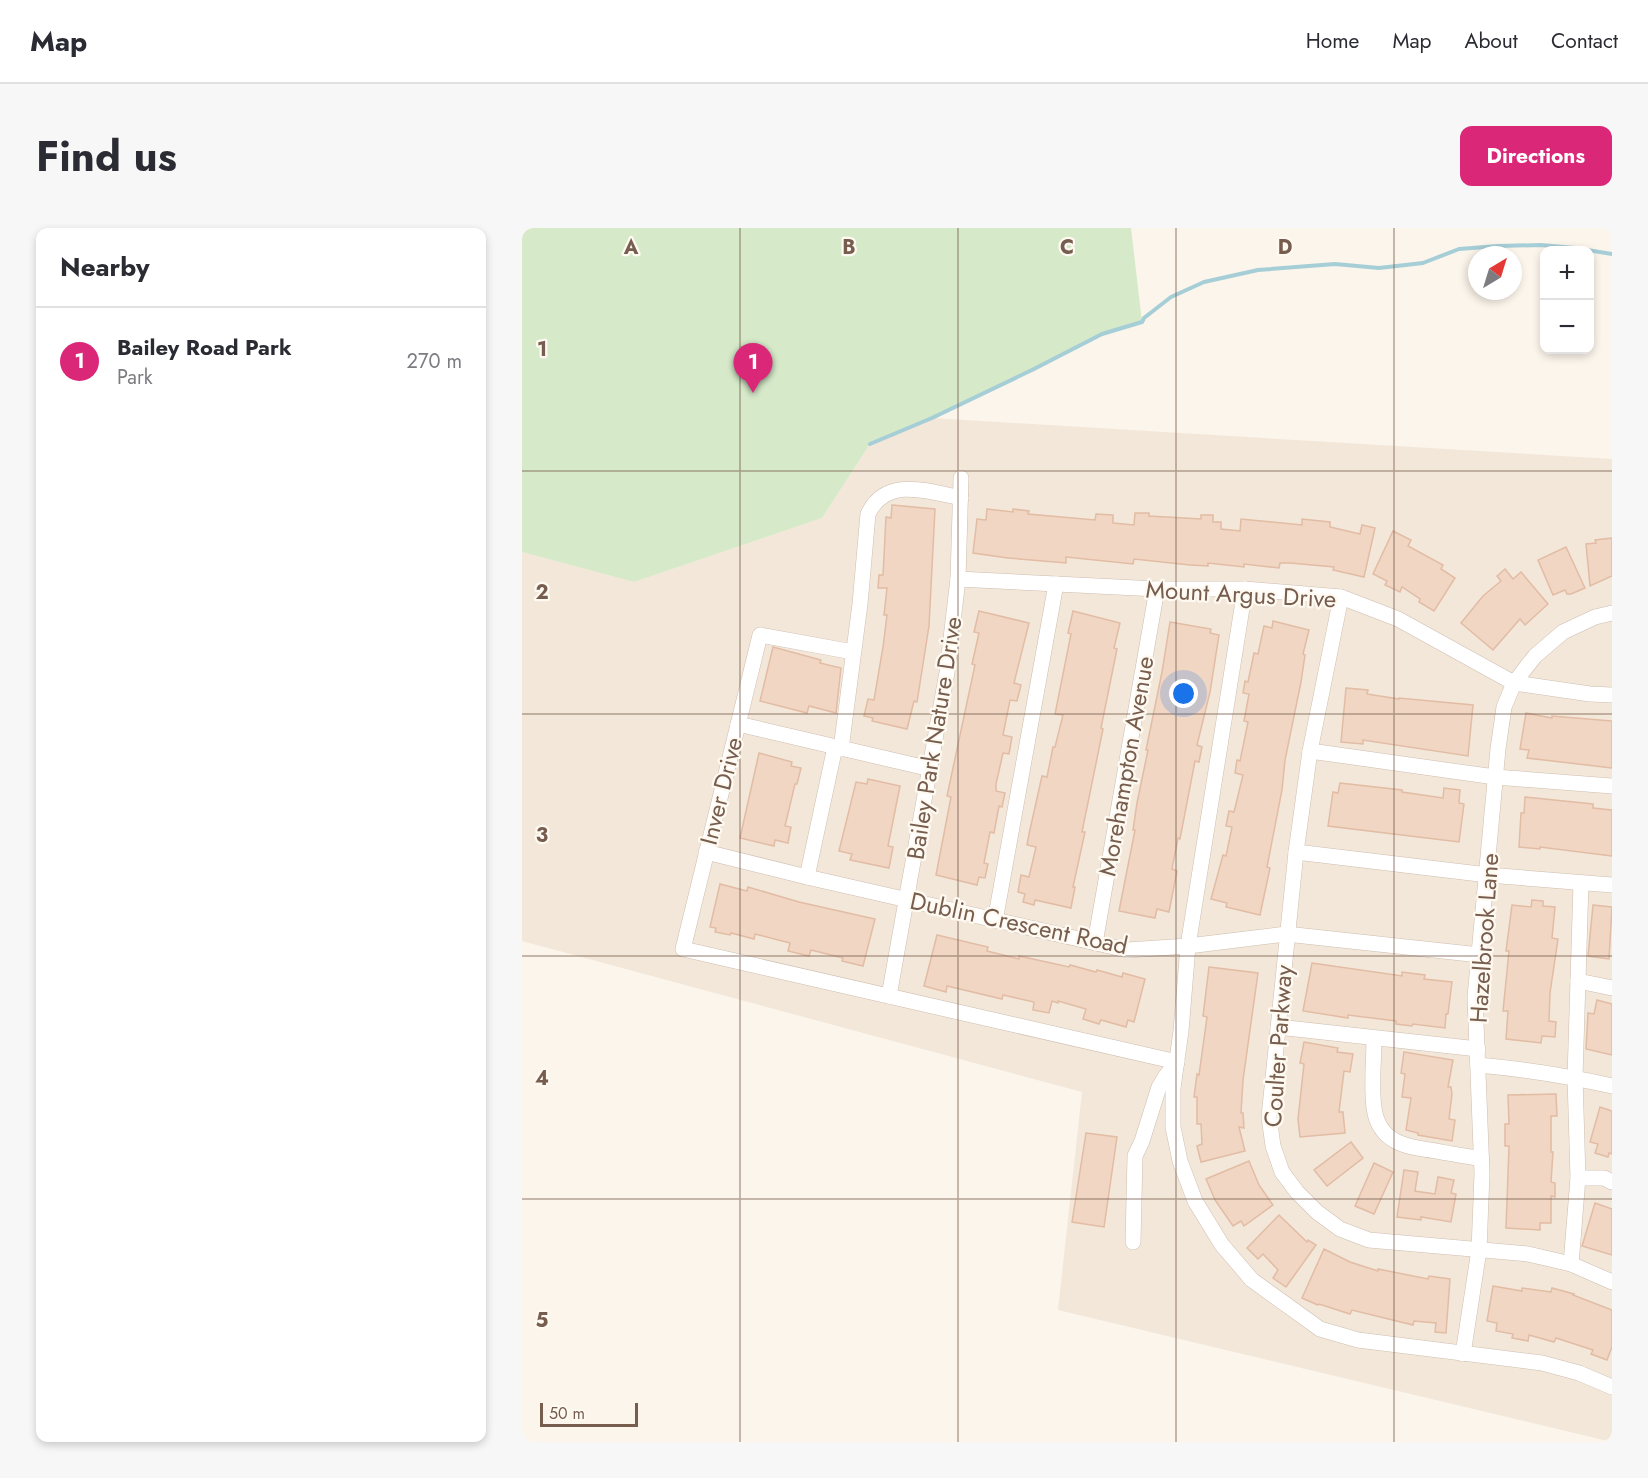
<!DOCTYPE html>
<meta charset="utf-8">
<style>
:root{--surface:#fff;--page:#f7f7f7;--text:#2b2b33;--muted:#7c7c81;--line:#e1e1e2;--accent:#db2777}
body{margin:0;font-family:Jost,sans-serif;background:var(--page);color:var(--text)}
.controls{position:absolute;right:18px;top:18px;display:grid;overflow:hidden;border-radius:12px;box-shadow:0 3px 9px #0003}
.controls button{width:54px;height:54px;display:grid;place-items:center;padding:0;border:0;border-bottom:2px solid var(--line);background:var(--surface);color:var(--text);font:30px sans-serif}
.compass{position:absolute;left:946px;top:18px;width:54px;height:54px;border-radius:50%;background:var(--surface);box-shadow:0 3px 9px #0003;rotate:38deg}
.scale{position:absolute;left:18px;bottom:15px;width:98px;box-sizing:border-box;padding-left:6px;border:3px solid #765d4e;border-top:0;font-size:16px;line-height:21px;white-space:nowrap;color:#765d4e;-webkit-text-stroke:4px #fef9f1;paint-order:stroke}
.you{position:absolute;left:662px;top:466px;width:21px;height:21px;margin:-15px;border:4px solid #fff;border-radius:50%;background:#1a73e8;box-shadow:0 0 0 9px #1a73e833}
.badge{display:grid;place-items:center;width:39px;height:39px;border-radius:50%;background:var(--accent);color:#fff;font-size:20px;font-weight:700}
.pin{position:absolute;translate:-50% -50px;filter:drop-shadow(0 2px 3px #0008)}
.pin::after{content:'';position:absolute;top:32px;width:21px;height:18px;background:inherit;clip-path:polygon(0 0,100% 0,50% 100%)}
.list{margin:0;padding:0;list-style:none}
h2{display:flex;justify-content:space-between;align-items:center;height:78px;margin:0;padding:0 24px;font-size:26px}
h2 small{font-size:20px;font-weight:400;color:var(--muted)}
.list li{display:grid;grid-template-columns:39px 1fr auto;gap:18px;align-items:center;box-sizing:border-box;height:108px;padding:0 24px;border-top:2px solid var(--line)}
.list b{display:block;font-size:22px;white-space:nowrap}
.list p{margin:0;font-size:20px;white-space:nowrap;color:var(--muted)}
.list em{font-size:20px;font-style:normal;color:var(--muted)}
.map{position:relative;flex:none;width:1090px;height:1214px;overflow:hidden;border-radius:12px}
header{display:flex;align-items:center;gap:36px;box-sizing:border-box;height:84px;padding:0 30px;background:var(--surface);border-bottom:2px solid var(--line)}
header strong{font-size:28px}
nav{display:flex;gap:33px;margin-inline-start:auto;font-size:21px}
.intro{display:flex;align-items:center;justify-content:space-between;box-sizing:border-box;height:144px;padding:0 36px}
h1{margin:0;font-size:42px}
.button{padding:15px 27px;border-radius:12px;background:var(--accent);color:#fff;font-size:21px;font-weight:700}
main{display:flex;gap:36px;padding:0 36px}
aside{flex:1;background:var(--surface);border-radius:12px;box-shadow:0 3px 9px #0003}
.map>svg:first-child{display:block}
.residential{fill:#f3e7d9}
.green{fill:#d6e9c9}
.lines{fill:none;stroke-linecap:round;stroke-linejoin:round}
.stream{stroke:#a6ced7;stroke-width:4}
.building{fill:#f0d6c3;stroke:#e2bca4;stroke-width:1.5}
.minor-casing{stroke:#cebeb0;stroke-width:16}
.minor{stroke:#fff;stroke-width:15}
.grid{fill:none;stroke:#765d4e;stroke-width:1.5;stroke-opacity:0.55}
.labels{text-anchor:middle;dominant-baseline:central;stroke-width:4.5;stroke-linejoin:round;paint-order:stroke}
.street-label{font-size:24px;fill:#765d4e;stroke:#fef9f1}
.grid-label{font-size:20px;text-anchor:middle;font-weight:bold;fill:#765d4e;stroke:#fef9f1;stroke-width:4.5;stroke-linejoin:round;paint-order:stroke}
</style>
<header>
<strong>Map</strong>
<nav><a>Home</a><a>Map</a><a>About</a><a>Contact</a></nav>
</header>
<div class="intro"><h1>Find us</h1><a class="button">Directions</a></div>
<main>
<aside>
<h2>Nearby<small></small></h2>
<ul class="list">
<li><span class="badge">1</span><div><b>Bailey Road Park</b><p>Park</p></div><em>270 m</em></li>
</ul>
</aside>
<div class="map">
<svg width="1090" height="1214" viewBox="0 0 1090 1214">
<rect width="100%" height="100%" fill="#fcf5eb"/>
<!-- residential -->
<path class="residential" d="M410 190 1090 231V1214L536 1082 560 864 0 713V324L112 354 300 290 348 216Z"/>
<!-- green -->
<path class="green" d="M0 0H609L620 94 580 106 512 141 410 190 348 216 300 290 112 354 0 324Z"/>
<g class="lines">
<!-- stream -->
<path class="stream" d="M348 216 410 190 512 141 580 106 620 94 622 90 649 69 682 54 736 42 813 36 857 40 901 35 937 21 976 18 1019 17 1053 20 1090 26"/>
</g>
<!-- building -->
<g class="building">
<path d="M370 277 413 281 407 398 395 474 392 473 385 501 350 493 351 490 342 488 346 471 352 472 361 419 365 387H362L365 360H356L357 347H361L364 289 369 290Z"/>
<path d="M465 281 491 284V281L507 283 506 286 573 292 574 286 591 287V295L612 297 613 285H627V288L679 291V287H691V294H699V301L718 303 719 291 780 297V291L808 294V299L838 306 840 297 853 300 842 349 811 342 812 339 768 335H758L757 340 722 336V339L686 335V338L668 337 612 331 611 336 544 329V335L486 330 451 325 455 291 464 292Z"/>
<path d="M871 303 889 312 886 318 921 337 919 341 933 350 912 383 897 374 898 371 880 359 878 364 863 357 865 353 851 346Z"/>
<path d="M1090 310V348L1068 358 1064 316 1074 315 1073 312Z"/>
<path d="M1044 319 1063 360 1049 366H1045L1043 362 1031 367 1016 332Z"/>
<path d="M983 341 991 351 999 344 1026 376 1003 397 998 391 971 422 939 395 961 368 979 353 975 348Z"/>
<path d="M457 383 507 395 492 455 499 457 495 473 488 472 481 507 490 509 487 526 481 525 474 556V563L483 565 480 579 477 578 472 605 468 604 462 635 466 636 463 650 457 649 455 657 414 647 429 569 425 568 453 437 450 436 457 405 452 404Z"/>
<path d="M551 383 598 395 592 420 595 421 579 500 581 501 560 604H563L551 659H553L549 680 513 672 512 677 501 674 503 666 496 664 499 647 507 649 514 619 505 617 507 606 520 548 525 549 531 519H533L541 487 533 486 549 406 546 405Z"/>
<path d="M751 393 787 402 781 426 783 427 779 454 763 532 760 562 745 639 748 640 738 687 704 679 705 675 689 671 701 627 704 628 710 599 704 598 707 583 712 584 721 547 713 545 715 532 718 533 726 494 722 493 727 466 721 465 723 453 726 454 732 425 736 426 742 398 750 400Z"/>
<path d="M648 394 689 401 688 405 697 407 688 464 675 517 680 519 677 534 673 533 658 611 656 610 650 641 655 643 647 684 635 681 633 690 597 683 613 602H611L615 575 626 522H624L640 444Z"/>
<path d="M251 419 299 432 298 435 319 440 314 485 287 478 285 485 238 473Z"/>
<path d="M824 460 846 462 845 466 877 471V470L951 477 946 528 841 512V516L819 514Z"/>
<path d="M1004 485 1030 490V488L1090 493V540L1005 530 1007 522 998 521Z"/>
<path d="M237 525 270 534 269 538 279 540 275 556H273L263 598 269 599 266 615 253 612 252 618 218 610Z"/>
<path d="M346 551 378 558 366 618 371 619 367 640 328 632 330 626 317 623 334 554 345 556Z"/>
<path d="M818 555 880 562V564L921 570 922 560 938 562 937 575 942 576 937 614 806 598 811 564 816 565Z"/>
<path d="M1003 569 1071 576V580L1090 582V628L1018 619V621L997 619 999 585H1002Z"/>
<path d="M198 656 225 663 226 659 277 674 353 691 341 738 320 733 321 730 289 722 287 728 266 723 268 715 233 706 232 711 209 705 208 707 193 704 194 700 188 699Z"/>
<path d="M1010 672 1021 673V678L1033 679 1030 710 1036 711 1028 765 1027 793 1034 794 1033 809 1020 808 1019 815 984 811 986 783H981L987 723H984L990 677 1009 679Z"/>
<path d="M1071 677 1090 679 1087 731 1066 728Z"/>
<path d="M415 707 466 719 465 723 497 731V728L547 739 548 737 574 744 575 742 600 749 601 745 623 751 612 794 606 792 604 799 579 792 577 796 561 791 564 781 536 773V775L530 773 527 785 511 782 512 774 481 767 480 771 425 758 424 764 402 758Z"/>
<path d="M790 735 880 748V744L903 747 902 751 930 754 926 786H924L923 800 891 796 890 798 874 796V793L826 787V790L781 783Z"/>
<path d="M687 739 736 745 721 852 719 885H721L722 900 717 899 723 923 679 934 675 918 680 916 679 896H675V869H672L675 846 677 847 685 789 681 788Z"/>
<path d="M1075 772 1090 776V827L1064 821 1066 785 1072 786Z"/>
<path d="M782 814 816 820 815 824 831 826 828 844 822 843 817 884H821L823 905 778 909 776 891 782 836 778 835Z"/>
<path d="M882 824 931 832 926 859H929L930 866 927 891 933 892 930 913 896 907V905L884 902 889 870 880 869 883 846 879 845Z"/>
<path d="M1034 866 1035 888H1029V924H1031L1029 954 1033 955V969L1029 968V995H1018V1002L984 1000 987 918H983V896H987L986 867Z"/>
<path d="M1078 879 1090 883V926L1087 925 1086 929 1073 925 1076 916 1068 914Z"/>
<path d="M564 905 595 909 582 999 550 994Z"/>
<path d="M829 914 841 930 805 958 792 942Z"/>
<path d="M727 933 737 957 751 977 722 998 719 993 711 998 693 972 684 951Z"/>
<path d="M852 935 871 944 852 986 833 978Z"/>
<path d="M882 942 896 944 893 963 913 966 916 949 932 952 929 965 934 966 929 994 899 989V992L875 989Z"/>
<path d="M1073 975 1090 981V1027L1060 1018Z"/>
<path d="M757 987 785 1014 786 1012 794 1017 764 1059 751 1050 756 1042 741 1026 736 1031 725 1020Z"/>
<path d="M802 1021 828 1034 856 1043V1041L906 1051 907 1048 928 1051 924 1105 913 1104 914 1095 892 1093 891 1097 830 1082 828 1086 797 1076 796 1077 780 1070Z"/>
<path d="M971 1058 1000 1063V1060L1029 1064 1030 1060 1052 1066 1051 1067 1090 1082V1119L1085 1132 1069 1126 1071 1122 1034 1110 1032 1114 1007 1107 1006 1113 990 1110 991 1106 974 1103 975 1095 965 1093Z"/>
</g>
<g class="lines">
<defs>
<g id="minor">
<path d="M436 351 635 361H723L819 369 876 391 992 455 1068 466 1090 467"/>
<path d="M723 361 666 718 659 803 651 860V899L658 933 673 973 700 1017 730 1052 798 1101 836 1112 1020 1135 1057 1145 1090 1159"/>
<path d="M819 369 788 523 774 624 747 889 751 918 760 944 775 964 795 984 818 1001 847 1012 1006 1026 1049 1036 1090 1054"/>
<path d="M331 424 238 407 161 721 655 834 643 849 637 859 620 913 613 928 611 1014"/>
<path d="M216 496 409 541"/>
<path d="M319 521 338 376 346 286C364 248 406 263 439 270"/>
<path d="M788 523 973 549 1090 558"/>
<path d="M184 624 285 649 605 722 666 718 764 706 958 727"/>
<path d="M774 624 966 647 1090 657"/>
<path d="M285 649 313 519"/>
<path d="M473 693 534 356"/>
<path d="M573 715 635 361"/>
<path d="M1056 753 1090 760"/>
<path d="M367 768 425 444 436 351 439 250"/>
<path d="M756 799 956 821"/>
<path d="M852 810C852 832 849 857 852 880 857 915 884 919 914 923 929 926 944 928 960 931"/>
<path d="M956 837C1002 841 1046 848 1090 858"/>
<path d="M1056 950H1082L1090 954"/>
<path d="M1049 1036 1056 950 1053 849 1059 655"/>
<path d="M941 1126 957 1022 960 946 953 769 976 521 982 479 992 455 1013 428 1041 404 1073 389 1090 385"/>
</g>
</defs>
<!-- minor casing -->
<use href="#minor" class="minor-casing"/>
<!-- minor -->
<use href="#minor" class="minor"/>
</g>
<!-- grid -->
<path class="grid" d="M218 0V1214M436 0V1214M654 0V1214M872 0V1214M0 243H1090M0 486H1090M0 728H1090M0 971H1090"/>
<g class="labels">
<!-- street labels -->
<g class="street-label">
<text transform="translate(719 366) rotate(3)">Mount Argus Drive</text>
<text transform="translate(412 510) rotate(-81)">Bailey Park Nature Drive</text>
<text transform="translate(604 538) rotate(-80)">Morehampton Avenue</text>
<text transform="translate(199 563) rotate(-76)">Inver Drive</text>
<text transform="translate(497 695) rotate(12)">Dublin Crescent Road</text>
<text transform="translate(962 710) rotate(-86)">Hazelbrook Lane</text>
<text transform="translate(756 818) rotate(-86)">Coulter Parkway</text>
</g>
</g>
<g class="grid-label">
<text x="109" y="26">A</text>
<text x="327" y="26">B</text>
<text x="545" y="26">C</text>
<text x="763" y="26">D</text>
<text x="20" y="128">1</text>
<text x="20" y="371">2</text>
<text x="20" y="614">3</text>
<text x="20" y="857">4</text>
<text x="20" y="1099">5</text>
</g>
</svg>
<div class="controls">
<button>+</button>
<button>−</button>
</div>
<svg class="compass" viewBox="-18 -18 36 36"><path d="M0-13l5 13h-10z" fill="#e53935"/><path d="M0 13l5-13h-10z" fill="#7c7c81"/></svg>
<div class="scale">50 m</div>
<div class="you"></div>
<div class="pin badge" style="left:231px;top:165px">1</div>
</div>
</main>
